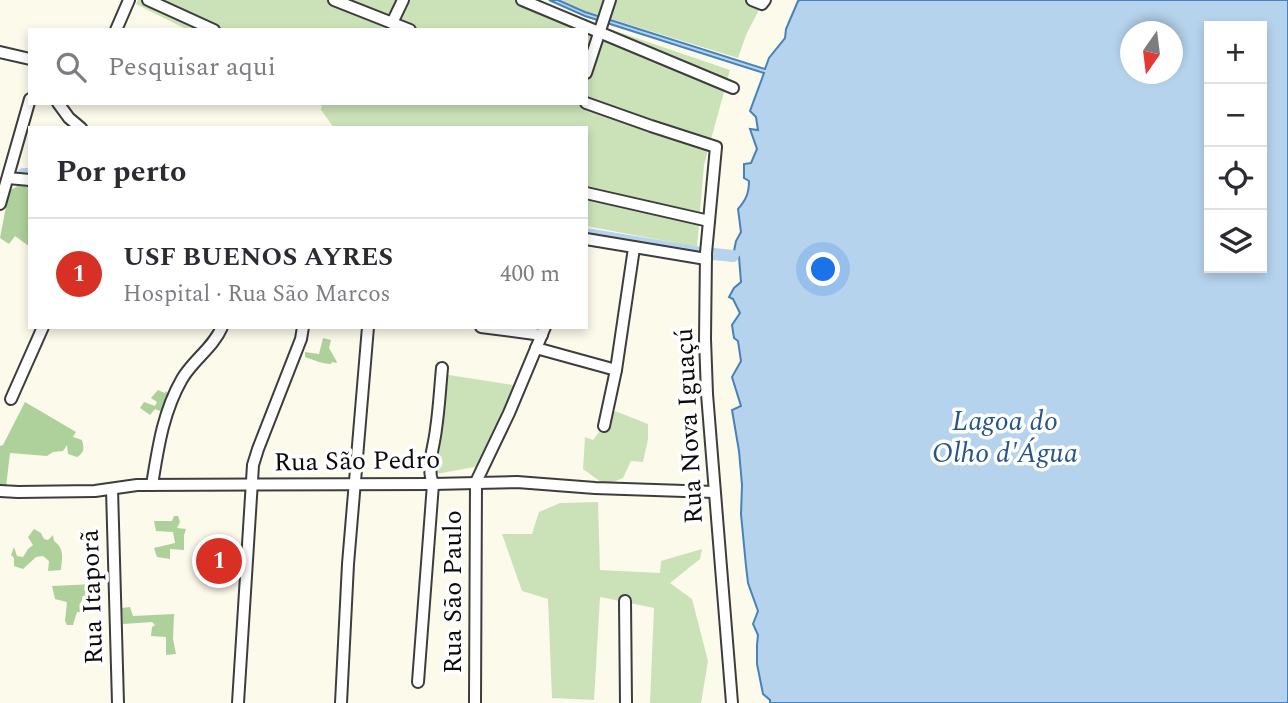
<!DOCTYPE html>
<html lang="pt">
<meta charset="utf-8">
<style>
:root{--surface:#fff;--page:#f7f7f7;--text:#2b2b33;--muted:#7c7c81;--line:#e1e1e2;--accent:#d93025}
body{margin:0;font-family:Spectral,serif;background:var(--page);color:var(--text)}
.controls{position:absolute;right:21px;top:21px;display:grid;overflow:hidden;border-radius:0px;box-shadow:0 4px 10px #0003}
.controls button{width:63px;height:63px;display:grid;place-items:center;padding:0;border:0;border-bottom:2px solid var(--line);background:var(--surface);color:var(--text);font:35px sans-serif}
.compass{position:absolute;left:1120px;top:21px;width:63px;height:63px;border-radius:50%;background:var(--surface);box-shadow:0 4px 10px #0003;rotate:194deg}
.you{position:absolute;left:824px;top:270px;width:24px;height:24px;margin:-18px;border:5px solid #fff;border-radius:50%;background:#1a73e8;box-shadow:0 0 0 10px #1a73e833}
.badge{display:grid;place-items:center;width:46px;height:46px;border-radius:50%;background:var(--accent);color:#fff;font-size:23px;font-weight:700}
.pin{position:absolute;translate:-50% -50%;border:4px solid #fff;box-shadow:0 2px 7px #0006}
.list{margin:0;padding:0;list-style:none}
h2{display:flex;justify-content:space-between;align-items:center;height:91px;margin:0;padding:0 28px;font-size:30px}
h2 small{font-size:23px;font-weight:400;color:var(--muted)}
.list li{display:grid;grid-template-columns:46px 1fr auto;gap:21px;align-items:center;box-sizing:border-box;height:112px;padding:0 28px;border-top:2px solid var(--line)}
.list b{display:block;font-size:26px;white-space:nowrap}
.list p{margin:0;font-size:23px;white-space:nowrap;color:var(--muted)}
.list em{font-size:23px;font-style:normal;color:var(--muted)}
.icon{flex:none;width:38px;height:38px;fill:none;stroke:currentColor;stroke-width:2;stroke-linecap:round;stroke-linejoin:round}
.map{position:relative;flex:none;width:1288px;height:703px;overflow:hidden}
.search{position:absolute;background:var(--surface);box-shadow:0 4px 10px #0003;left:28px;top:28px;width:560px;height:77px;display:flex;align-items:center;gap:18px;box-sizing:border-box;padding:0 24px;border-radius:0px;color:var(--muted);font-size:26px}
.panel{position:absolute;background:var(--surface);box-shadow:0 4px 10px #0003;left:28px;top:126px;width:560px;height:203px;border-radius:0px}
.map>svg:first-child{display:block}
.green{fill:#cbe2b9}
.forest{fill:#aed09b}
.water{fill:#b6d3ed;stroke:#4782ba;stroke-width:2;fill-rule:evenodd}
.lines{fill:none;stroke-linecap:round;stroke-linejoin:round}
.canal{stroke:#b6d3ed;stroke-width:12}
.street-casing{stroke:#3d3d3d;stroke-width:14}
.street{stroke:#fff;stroke-width:10}
.labels{text-anchor:middle;dominant-baseline:central;stroke-width:7;stroke-linejoin:round;paint-order:stroke}
.street-label{font-size:26px;fill:#0a0a0a;stroke:#fff}
.water-label{font-size:28px;font-style:italic;fill:#26558a;stroke:#fff}
</style>
<div class="map">
<svg width="1288" height="703" viewBox="0 0 1288 703">
<rect width="100%" height="100%" fill="#fcfaeb"/>
<!-- green -->
<g class="green">
<path d="M138 0H535L607 28 730 70 704 165 697 247 586 226V128H334L321 110 322 103H586V30H188L136 4Z"/>
<path d="M561 0H764L746 35 738 58 585 11Z"/>
<path d="M442 374 520 386 480 466 436 474 433 464Z"/>
<path d="M615 411 648 424V439L643 462 631 461 623 478 605 485 583 469 585 437 593 440Z"/>
<path d="M598 502 600 570 660 573 661 561 702 549 700 559 670 583 692 599 708 661 701 703H650L654 608 600 597 594 700 552 698 548 599 522 591 502 534H532L539 512 560 503Z"/>
</g>
<!-- forest -->
<g class="forest">
<path d="M24 182 30 184V247L15 236 9 244 0 238 9 191Z"/>
<path d="M323 338 331 340 329 348 337 362 336 363 332 362 331 364C322 364 314 360 305 357V352L319 354Z"/>
<path d="M158 390 165 393 166 391 172 397 165 413 155 409 150 415 140 408 144 402 155 406 157 402 151 398Z"/>
<path d="M25 402 76 432 73 437 82 440C84 448 85 452 77 457L68 454 67 445 63 451 53 452 47 456 10 453 6 487H0V446L3 445Z"/>
<path d="M174 516H178L180 522 177 528 186 529 184 535V550L170 549V559L157 557 154 548 175 543 173 532 156 531 154 521H172Z"/>
<path d="M34 529 41 533 44 539 48 540 53 535 54 541C65 549 62 558 61 570L48 571 49 561 43 556 36 557 23 569 14 566V558L11 555 14 547 17 556 23 557 28 549 33 545 28 537Z"/>
<path d="M95 584 97 596 83 597 81 603 86 606 85 613 77 612 73 625H67L65 621 67 602 55 599 52 586Z"/>
<path d="M130 607 133 616 174 614 173 639 176 654 166 655V637L151 636 152 627 155 625 152 622 123 624 122 608Z"/>
</g>
<!-- water -->
<path class="water" d="M549 0H558L585 12 765 69 769 58 785 38 786 29 798 1 800 0H1288V703H770V700L763 694 757 664V645L758 635 753 624 758 611 748 583 746 566 741 514 742 485 739 451 732 410 741 406 732 377 741 361 738 341 734 338 732 325 740 313 733 299 729 297 734 288 741 282 739 257 734 251 736 241 741 232 738 209C746 200 749 193 749 181L744 178V164L751 163 757 149 750 129 758 130 756 117 750 111 764 73 585 16ZM1209 26H1262V268H1209ZM1130 32H1172V74H1130Z"/>
<g class="lines">
<!-- canal -->
<g class="canal">
<path d="M23 174H30"/>
<path d="M586 234 694 252 733 256"/>
</g>
<defs>
<g id="street">
<path d="M148 0 214 30"/>
<path d="M334 0 410 30"/>
<path d="M522 0 733 88"/>
<path d="M752 0 762 4 765 0"/>
<path d="M392 23 403 0"/>
<path d="M116 30 129 0"/>
<path d="M0 52 30 59"/>
<path d="M586 73 610 0"/>
<path d="M58 103 69 118 81 128"/>
<path d="M586 103 651 126 716 147 706 253 705 339 707 394 732 703"/>
<path d="M8 178 30 180"/>
<path d="M586 193 709 221"/>
<path d="M0 204 30 99"/>
<path d="M586 239 706 259"/>
<path d="M481 327 542 335"/>
<path d="M536 348 616 370"/>
<path d="M11 399 43 327"/>
<path d="M604 426 616 370 634 248"/>
<path d="M152 485C158 448 163 412 182 379 193 360 213 348 222 327"/>
<path d="M112 489 118 703"/>
<path d="M0 491 18 492 95 491 137 485 433 484 517 482 595 488 714 492"/>
<path d="M625 601 626 703"/>
<path d="M418 682 433 484C426 466 434 448 436 429 439 409 440 389 442 368"/>
<path d="M238 703 253 465 258 449 301 339 303 327"/>
<path d="M341 703 348 564 368 327"/>
<path d="M475 703 476 482 509 413 545 327"/>
</g>
</defs>
<!-- street casing -->
<use href="#street" class="street-casing"/>
<!-- street -->
<use href="#street" class="street"/>
</g>
<g class="labels">
<!-- street labels -->
<g class="street-label">
<text transform="translate(689 426) rotate(-93)">Rua Nova Iguaçú</text>
<text transform="translate(357 461) rotate(-1)">Rua São Pedro</text>
<text transform="translate(453 592) rotate(-90)">Rua São Paulo</text>
<text transform="translate(92 597) rotate(-92)">Rua Itaporã</text>
</g>
<!-- water labels -->
<g class="water-label">
<text x="1005" y="421">Lagoa do<tspan x="1005" dy="32">Olho d'Água</tspan></text>
</g>
</g>
</svg>
<div class="controls">
<button>+</button>
<button>−</button>
<button><svg class="icon" aria-label="locate" viewBox="0 0 24 24"><circle cx="12" cy="12" r="6"/><path d="M12 2v4M12 18v4M2 12h4M18 12h4"/></svg></button>
<button><svg class="icon" aria-label="layers" viewBox="0 0 24 24"><path d="M12 4l9 5-9 5-9-5zM3 14l9 5 9-5"/></svg></button>
</div>
<svg class="compass" viewBox="-18 -18 36 36"><path d="M0-13l5 13h-10z" fill="#e53935"/><path d="M0 13l5-13h-10z" fill="#7c7c81"/></svg>
<div class="you"></div>
<div class="pin badge" style="left:219px;top:561px">1</div>
<div class="search"><svg class="icon" aria-label="search" viewBox="0 0 24 24"><circle cx="10" cy="10" r="6"/><path d="M15 15l6 6"/></svg>Pesquisar aqui</div>
<section class="panel">
<h2>Por perto<small></small></h2>
<ul class="list">
<li><span class="badge">1</span><div><b>USF BUENOS AYRES</b><p>Hospital · Rua São Marcos</p></div><em>400 m</em></li>
</ul>
</section>
</div>
